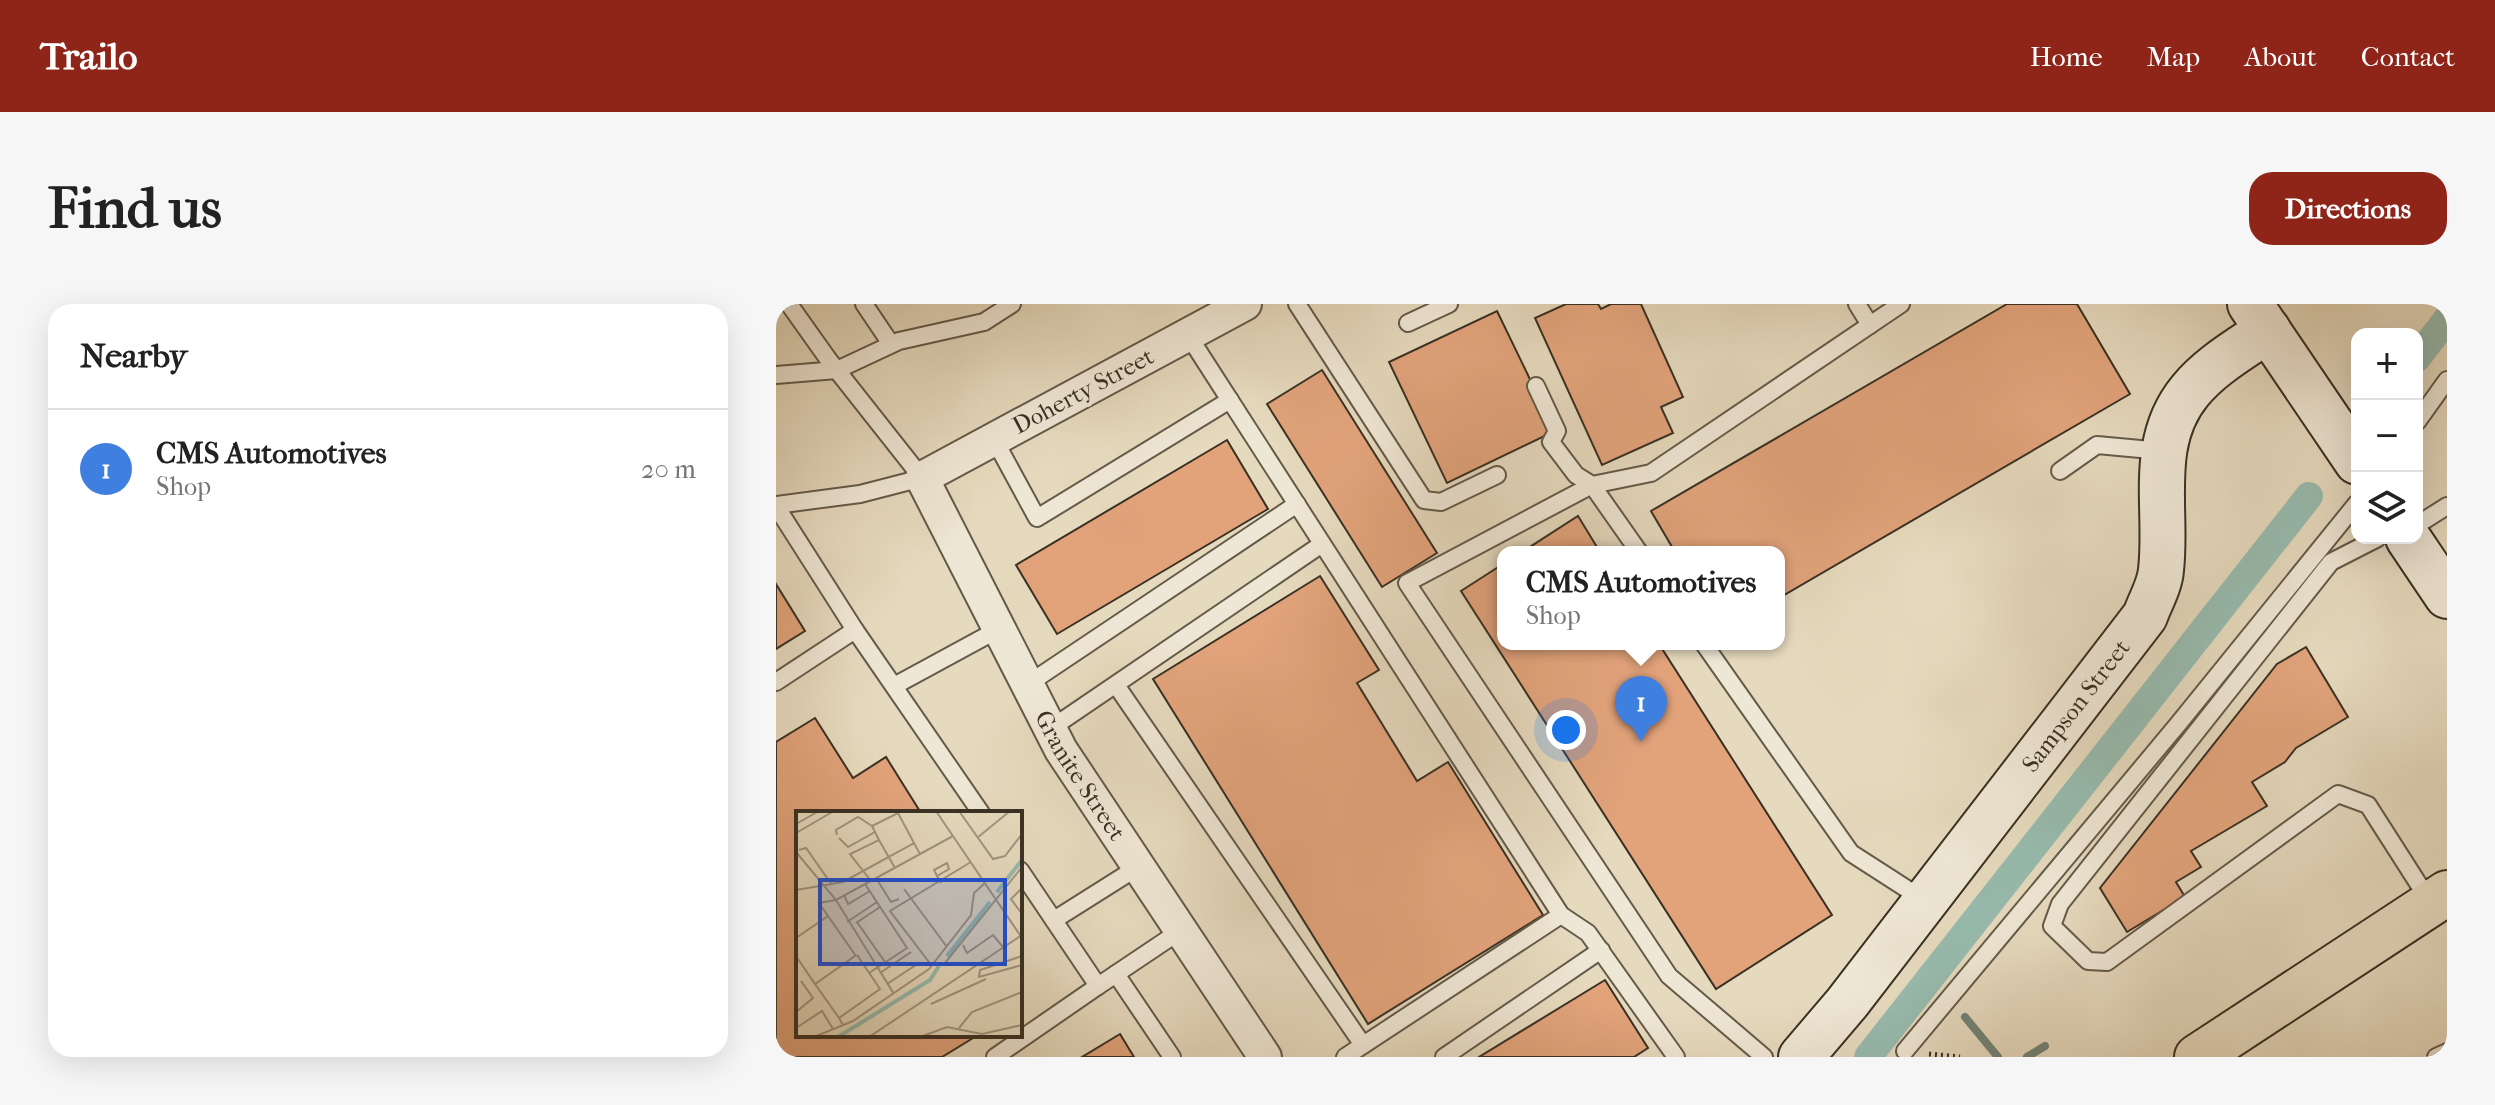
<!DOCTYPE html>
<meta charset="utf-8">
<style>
:root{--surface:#fff;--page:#f6f6f6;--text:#222;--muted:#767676;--line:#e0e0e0;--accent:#8f2418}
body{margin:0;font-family:"IM FELL French Canon",serif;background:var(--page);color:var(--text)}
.controls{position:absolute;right:24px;top:24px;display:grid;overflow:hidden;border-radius:16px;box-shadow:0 8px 32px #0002}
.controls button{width:72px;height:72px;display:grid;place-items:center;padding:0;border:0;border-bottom:2px solid var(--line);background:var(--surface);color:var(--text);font:40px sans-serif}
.you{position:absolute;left:790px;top:426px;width:28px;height:28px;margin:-20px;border:6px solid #fff;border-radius:50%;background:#1a73e8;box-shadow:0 0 0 12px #1a73e833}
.badge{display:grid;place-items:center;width:52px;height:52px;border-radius:50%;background:var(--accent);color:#fff;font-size:26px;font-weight:700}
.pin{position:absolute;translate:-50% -66px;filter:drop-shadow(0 2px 4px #0008)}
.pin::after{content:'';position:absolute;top:42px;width:28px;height:24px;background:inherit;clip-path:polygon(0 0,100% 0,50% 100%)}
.popup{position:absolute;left:721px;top:242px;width:288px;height:104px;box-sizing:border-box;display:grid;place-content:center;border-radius:16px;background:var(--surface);filter:drop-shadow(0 2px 6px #0005);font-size:26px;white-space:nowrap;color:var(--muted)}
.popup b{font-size:30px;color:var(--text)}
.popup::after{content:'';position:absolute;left:50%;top:100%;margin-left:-16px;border:16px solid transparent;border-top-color:var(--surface)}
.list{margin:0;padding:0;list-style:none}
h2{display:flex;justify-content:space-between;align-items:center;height:104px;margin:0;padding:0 32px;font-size:34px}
h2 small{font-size:26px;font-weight:400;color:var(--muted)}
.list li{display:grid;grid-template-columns:52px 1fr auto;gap:24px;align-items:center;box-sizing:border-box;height:120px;padding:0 32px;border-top:2px solid var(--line)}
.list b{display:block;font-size:30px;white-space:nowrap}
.list p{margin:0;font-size:26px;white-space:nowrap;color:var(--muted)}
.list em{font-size:26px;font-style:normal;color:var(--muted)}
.icon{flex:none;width:44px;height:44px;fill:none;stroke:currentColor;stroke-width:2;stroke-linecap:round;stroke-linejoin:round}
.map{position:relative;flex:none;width:1671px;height:753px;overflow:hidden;border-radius:24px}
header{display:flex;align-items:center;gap:48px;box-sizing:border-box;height:112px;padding:0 40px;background:var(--accent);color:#fff}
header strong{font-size:38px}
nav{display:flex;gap:44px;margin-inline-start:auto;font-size:28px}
.intro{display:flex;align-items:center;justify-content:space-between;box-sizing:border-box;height:192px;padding:0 48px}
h1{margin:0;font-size:56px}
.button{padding:20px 36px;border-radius:24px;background:var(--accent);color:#fff;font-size:28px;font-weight:700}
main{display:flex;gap:48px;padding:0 48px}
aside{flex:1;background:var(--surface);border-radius:24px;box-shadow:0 8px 32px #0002}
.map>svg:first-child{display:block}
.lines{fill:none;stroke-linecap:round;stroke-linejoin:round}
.stream{stroke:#718377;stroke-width:8}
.canal{stroke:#97bbae;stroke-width:28}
.building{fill:#e2a37b;stroke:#393024;stroke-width:2}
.lane-casing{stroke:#645a4a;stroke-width:20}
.street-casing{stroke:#645a4a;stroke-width:36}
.secondary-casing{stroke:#393024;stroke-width:48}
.primary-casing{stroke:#393024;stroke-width:48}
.path{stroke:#393024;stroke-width:5;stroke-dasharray:2 4;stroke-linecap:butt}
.lane{stroke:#efe7d5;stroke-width:16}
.street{stroke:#efe7d5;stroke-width:32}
.secondary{stroke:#efe7d5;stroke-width:44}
.primary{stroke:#e6dabe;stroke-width:44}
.labels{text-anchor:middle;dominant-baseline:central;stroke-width:8;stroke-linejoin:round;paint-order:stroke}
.street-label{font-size:24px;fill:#393024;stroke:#efe7d5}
.inset-river{fill:none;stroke:#97bbae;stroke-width:4}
.inset-road{fill:none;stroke:#a19680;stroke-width:2}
.view{fill:#1d4ed8;fill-opacity:0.15;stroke:#1d4ed8;stroke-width:4}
.inset-edge{fill:none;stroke:#393024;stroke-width:4}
</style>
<header>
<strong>Trailo</strong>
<nav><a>Home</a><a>Map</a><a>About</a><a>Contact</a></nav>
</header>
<div class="intro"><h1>Find us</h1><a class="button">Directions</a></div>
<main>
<aside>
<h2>Nearby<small></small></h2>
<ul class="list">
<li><span class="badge" style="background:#3f7fe0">1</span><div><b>CMS Automotives</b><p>Shop</p></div><em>20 m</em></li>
</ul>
</aside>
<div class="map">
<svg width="1671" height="753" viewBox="0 0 1671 753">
<rect width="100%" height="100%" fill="#e6dabe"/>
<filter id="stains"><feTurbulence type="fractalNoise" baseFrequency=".0025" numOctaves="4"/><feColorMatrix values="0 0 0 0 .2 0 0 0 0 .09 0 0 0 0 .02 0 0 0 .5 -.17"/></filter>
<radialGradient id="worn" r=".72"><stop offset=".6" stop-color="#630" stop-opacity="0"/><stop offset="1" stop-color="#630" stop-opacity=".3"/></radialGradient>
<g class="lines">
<!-- stream -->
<g class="stream">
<path d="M1147 683 1156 686"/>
<path d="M1189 713 1222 753"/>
<path d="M1251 753 1269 742"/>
</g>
<!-- canal -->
<g class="canal">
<path d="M1641 54 1671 15"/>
<path d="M1092 753 1533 192"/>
</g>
</g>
<!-- building -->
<g class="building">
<path d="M790 0H822L825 5 835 0H865L907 93 885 103 897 129 826 161 759 14Z"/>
<path d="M1231 0H1301L1354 90 1003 294V248H899L875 207Z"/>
<path d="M721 7 779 127 671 179 613 58Z"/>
<path d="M546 66 661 249 606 283 491 100Z"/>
<path d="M451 136 492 205 281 330 240 261Z"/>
<path d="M802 212 824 248H746Z"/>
<path d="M727 260V340H883L1056 611 940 685 685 287Z"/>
<path d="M544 272 603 366 581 379 641 477 672 458 767 611 592 720 377 375Z"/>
<path d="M0 280 29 327 0 345Z"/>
<path d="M1530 343 1572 413 1520 444 1509 458 1476 478 1491 502 1415 547 1425 563 1400 578 1409 593 1351 628 1324 584 1501 360Z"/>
<path d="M39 414 77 474 110 453 145 509H22V731H202L166 753H0V438Z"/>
<path d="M829 676 872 744 858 753H703Z"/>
<path d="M344 730 358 753H306Z"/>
</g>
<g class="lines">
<defs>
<g id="lane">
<path d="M88 0 115 40"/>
<path d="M521 0 648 196 665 198 721 171"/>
<path d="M1081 0 1094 21"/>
<path d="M632 19 673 0"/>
<path d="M412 31 785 611 569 753"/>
<path d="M0 71 61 66 123 37 208 18 236 0"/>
<path d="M760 82 781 127 775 138 800 171 816 181 863 248"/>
<path d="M1641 118 1671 76"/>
<path d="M218 135 261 214 454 96"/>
<path d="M1284 167 1321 141 1386 147"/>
<path d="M0 201 84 190 146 174 52 55 13 0"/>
<path d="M0 202 79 326 0 378"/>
<path d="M1641 221 1671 202"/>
<path d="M1602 234 1555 258 1284 600 1276 622 1312 657 1331 658 1562 490 1592 501 1654 598"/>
<path d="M79 326 205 509"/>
<path d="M928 340 1075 549 1148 596"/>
<path d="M252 380 521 200"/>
<path d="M340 381 587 741"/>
<path d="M118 382 223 325"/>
<path d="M274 425 546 240"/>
<path d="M244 566 322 682 404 627"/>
<path d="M785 611 812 629 900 753"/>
<path d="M278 616 362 563"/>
<path d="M340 670 396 753"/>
<path d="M1129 747 1403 419 1581 199"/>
<path d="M219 753 322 682"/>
<path d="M668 753 825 646"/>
<path d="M988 753 893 672 631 279 816 181 875 169 1125 0"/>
<path d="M1660 753 1671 748"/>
</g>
<g id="street">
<path id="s1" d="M469 0 146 174 285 446 489 753"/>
</g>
<g id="secondary">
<path d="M1474 0 1581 158"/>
<path d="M1632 234 1671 292"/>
<path id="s2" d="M1025 753 1071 699 1369 312C1374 298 1384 281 1385 266 1392 205 1371 139 1414 87 1434 62 1466 44 1492 26"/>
</g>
<path id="primary" d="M1421 753 1671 589"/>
</defs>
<!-- lane casing -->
<use href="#lane" class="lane-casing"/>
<!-- street casing -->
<use href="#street" class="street-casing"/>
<!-- secondary casing -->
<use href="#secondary" class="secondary-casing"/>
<!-- primary casing -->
<use href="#primary" class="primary-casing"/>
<!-- path -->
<path class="path" d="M1153 750 1184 753"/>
<!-- lane -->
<use href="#lane" class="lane"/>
<!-- street -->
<use href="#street" class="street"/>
<!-- secondary -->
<use href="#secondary" class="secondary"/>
<!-- primary -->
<use href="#primary" class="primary"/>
</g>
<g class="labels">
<!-- street labels -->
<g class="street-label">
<text transform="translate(307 87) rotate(-28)">Doherty Street</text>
<text stroke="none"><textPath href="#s2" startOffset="446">Sampson Street</textPath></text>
<text stroke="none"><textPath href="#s1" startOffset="704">Granite Street</textPath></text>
</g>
</g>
<!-- overview -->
<g transform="translate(20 507)">
<rect width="226" height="226" fill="#e6dabe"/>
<path class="inset-river" d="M201 81 226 49M151 145 194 91M42 226 134 169 143 155"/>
<path class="inset-road" d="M140 0 226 127M163 0 197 48 209 45 226 23M0 13 23 0M0 22 38 0M41 24 40 19 62 6 76 15M43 27 52 36 79 21M181 27 214 0M83 29 76 15 102 2 118 32M3 39 10 37 36 74M0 41 40 89 98 183M141 65 153 58 151 52 138 59 141 65 145 72M80 67 95 91 103 88M75 70 54 43 83 29 99 57M69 73 111 137 73 162M226 77 215 88 226 103M108 78 151 136M0 79 47 71 118 32 124 43M48 84 52 93 74 80M32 105 60 145M51 111 81 91M61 111 89 151M60 112 84 96M0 127 32 105 23 92 40 89 157 25M167 134 171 142 197 124 207 136M0 145 19 173 59 145M226 145 184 159 183 166 226 154M149 152 226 56M136 155 94 100 175 51M84 162 115 141M19 173 43 207M91 173 123 152M135 193 190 168M0 201 17 187 5 170M47 214 43 207 84 178 61 144M0 217 26 200 37 218M163 217 176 201 226 181M18 226 57 210 133 158 175 104 178 82 189 72M73 226 226 124M124 226 151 216 186 223 226 214"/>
<path class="view" d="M24 69H209V153H24Z"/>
<rect width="226" height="226" class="inset-edge"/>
</g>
<rect width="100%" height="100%" filter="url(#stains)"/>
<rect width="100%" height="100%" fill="url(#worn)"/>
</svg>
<div class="controls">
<button>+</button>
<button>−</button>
<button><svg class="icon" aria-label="layers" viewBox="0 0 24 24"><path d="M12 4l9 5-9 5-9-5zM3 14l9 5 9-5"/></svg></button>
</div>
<div class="you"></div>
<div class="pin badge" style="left:865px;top:438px;background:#3f7fe0">1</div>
<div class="popup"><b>CMS Automotives</b>Shop</div>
</div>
</main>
